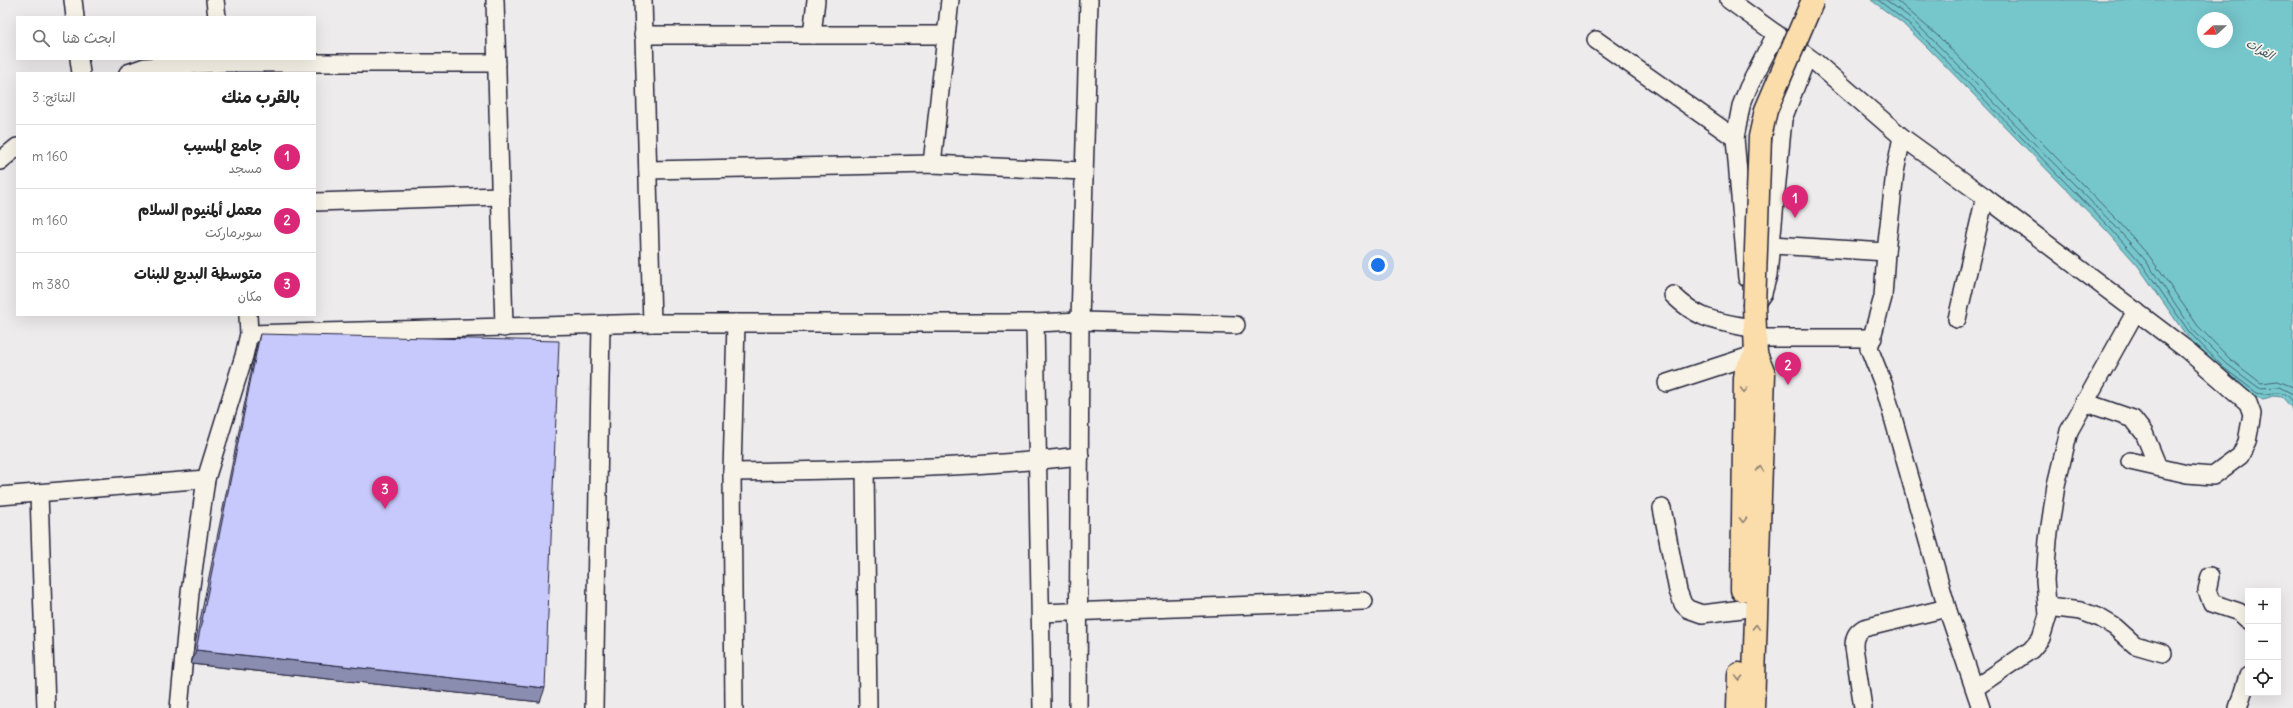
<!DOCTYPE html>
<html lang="ar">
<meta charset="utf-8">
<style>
:root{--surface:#fff;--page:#f2f2f2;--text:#222;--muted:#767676;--line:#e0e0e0;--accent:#db2777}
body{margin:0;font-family:Delius,"Playpen Sans Arabic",sans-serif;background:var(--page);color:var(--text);direction:rtl}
.controls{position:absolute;right:12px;bottom:12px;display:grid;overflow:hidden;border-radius:0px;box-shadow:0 4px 16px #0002}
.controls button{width:36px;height:36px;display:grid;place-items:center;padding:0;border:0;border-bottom:1px solid var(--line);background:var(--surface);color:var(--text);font:20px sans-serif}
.compass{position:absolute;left:2197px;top:12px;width:36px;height:36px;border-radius:50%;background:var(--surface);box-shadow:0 4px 16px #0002;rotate:249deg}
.you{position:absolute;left:1378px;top:265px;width:14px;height:14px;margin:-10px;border:3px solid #fff;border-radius:50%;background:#1a73e8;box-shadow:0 0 0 6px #1a73e833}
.badge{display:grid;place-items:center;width:26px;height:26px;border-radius:50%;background:var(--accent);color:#fff;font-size:13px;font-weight:700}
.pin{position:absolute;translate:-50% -33px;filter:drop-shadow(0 1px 2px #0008)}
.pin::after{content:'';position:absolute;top:21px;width:14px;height:12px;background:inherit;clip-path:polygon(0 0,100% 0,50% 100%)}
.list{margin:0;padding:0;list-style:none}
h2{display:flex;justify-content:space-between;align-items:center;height:52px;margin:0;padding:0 16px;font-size:17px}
h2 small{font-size:13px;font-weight:400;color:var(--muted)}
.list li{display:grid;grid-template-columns:26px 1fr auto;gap:12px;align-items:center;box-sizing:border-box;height:64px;padding:0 16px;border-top:1px solid var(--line)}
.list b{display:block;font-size:15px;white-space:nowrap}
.list p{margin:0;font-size:13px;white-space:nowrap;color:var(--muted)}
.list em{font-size:13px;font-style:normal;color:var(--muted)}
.icon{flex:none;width:22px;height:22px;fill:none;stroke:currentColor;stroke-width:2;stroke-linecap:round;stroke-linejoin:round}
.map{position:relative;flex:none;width:2293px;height:708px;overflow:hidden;direction:ltr}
.search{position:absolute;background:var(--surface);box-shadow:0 4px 16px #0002;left:16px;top:16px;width:300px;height:44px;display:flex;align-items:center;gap:10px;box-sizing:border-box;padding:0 14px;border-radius:0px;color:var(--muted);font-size:15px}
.panel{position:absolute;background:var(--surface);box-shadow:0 4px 16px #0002;left:16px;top:72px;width:300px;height:244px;border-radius:0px;direction:rtl}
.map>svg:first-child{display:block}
.water{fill:#76c7cc;stroke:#548592;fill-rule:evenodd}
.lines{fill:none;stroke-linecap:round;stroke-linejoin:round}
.shore{stroke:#446475;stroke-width:1}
.minor-casing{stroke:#22223b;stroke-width:20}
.major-casing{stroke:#22223b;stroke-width:25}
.minor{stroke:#f7f3e8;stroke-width:17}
.major{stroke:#fbddab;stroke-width:22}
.major-bridge-casing{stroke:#22223b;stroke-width:25;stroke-linecap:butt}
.major-bridge{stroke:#fbddab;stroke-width:22}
.wall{fill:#abadd9;stroke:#22223b}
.shaded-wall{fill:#8b8db0;stroke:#22223b}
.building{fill:#c7c9fc;stroke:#22223b}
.oneway{stroke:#8e8073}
.labels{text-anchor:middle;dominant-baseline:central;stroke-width:3.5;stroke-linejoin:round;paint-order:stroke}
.water-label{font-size:12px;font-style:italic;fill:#3b5466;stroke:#f7f3e8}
</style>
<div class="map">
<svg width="2293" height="708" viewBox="0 0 2293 708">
<rect width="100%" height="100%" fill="#edebec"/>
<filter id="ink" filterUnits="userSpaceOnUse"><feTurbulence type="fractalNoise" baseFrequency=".025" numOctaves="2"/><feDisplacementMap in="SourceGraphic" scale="8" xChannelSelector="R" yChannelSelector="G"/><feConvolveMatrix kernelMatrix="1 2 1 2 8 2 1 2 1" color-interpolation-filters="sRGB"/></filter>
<g filter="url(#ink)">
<!-- water -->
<path class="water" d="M1871 0H2293V415L2291 407 2282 397 2274 396 2263 399 2255 397 2221 371 2186 335 2138 266 2108 232 1927 47 1902 23ZM2203 18H2227V42H2203Z"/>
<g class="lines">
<!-- shore -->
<g class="shore">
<path d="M1878 0 1904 20 1930 44 2111 229 2142 264 2190 333 2224 368 2257 393C2270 397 2283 386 2293 402"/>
<path d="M1886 0 1908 16 1934 41 2115 226 2146 261 2193 330 2227 364 2259 388 2279 387 2293 394"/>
<path d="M1896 0 1938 36 2119 222 2150 257 2198 326 2231 360 2261 383 2278 381 2293 387"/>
</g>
<defs>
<g id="minor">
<path d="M73 0 75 17"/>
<path d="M215 0 217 17"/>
<path d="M495 0 504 328"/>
<path d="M643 0 652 323"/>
<path d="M1729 0 1814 61 1902 137 1985 197 2187 350 2248 403 2252 414 2247 442 2240 456 2213 476 2187 474 2130 461"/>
<path d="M643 35H946"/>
<path d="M812 35 816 0"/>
<path d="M1596 40 1735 138"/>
<path d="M79 59 81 73"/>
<path d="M128 73 145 67 221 63H497"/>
<path d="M1902 137 1895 172 1886 252 1883 297 1869 348 1884 386 1947 608 1981 708"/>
<path d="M0 161 17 147"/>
<path d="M932 164 950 0"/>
<path d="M648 170 932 164 1083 171"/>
<path d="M315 202 501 196"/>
<path d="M1772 245 1886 252"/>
<path d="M1747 278 1735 138 1741 106 1748 88 1776 34"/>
<path d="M1673 295C1701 322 1718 321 1755 329"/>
<path d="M1754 306 1763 293 1768 275 1783 119 1807 57"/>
<path d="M1957 319 1985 197"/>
<path d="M1035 323 1042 708"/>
<path d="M249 334 652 323H1035L1080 321 1236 325"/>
<path d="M1755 338H1873"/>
<path d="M1667 383 1756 354"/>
<path d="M2084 402 2133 419 2144 433 2158 467"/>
<path d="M865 469 868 708"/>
<path d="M732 472C848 470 965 469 1080 456"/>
<path d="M39 493 46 708"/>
<path d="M0 496 206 479"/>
<path d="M1662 508 1678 591 1683 604 1688 609 1702 614 1742 609"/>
<path d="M2210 576 2207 591 2212 603 2239 612 2248 620"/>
<path d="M2048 607 2081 611 2100 618 2115 627 2135 645 2163 653"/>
<path d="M1041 613 1364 601"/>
<path d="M1975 688 2031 650 2041 638 2048 615 2045 580 2048 540 2056 485 2069 431 2136 311"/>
<path d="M179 708 190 593 206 479 244 356 249 334 248 315"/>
<path d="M594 708 601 325"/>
<path d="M734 708 732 472 736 323"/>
<path d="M1078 708 1080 321 1089 0"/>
<path d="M1863 708 1854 647C1854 637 1856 633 1864 628L1947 608"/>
<path d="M2238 708 2248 676"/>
</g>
<g id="major">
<path d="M1742 590 1745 378 1746 370 1756 354"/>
<path d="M1738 708 1739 674"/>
<path d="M1753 708 1764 373 1756 354 1754 306"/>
</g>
</defs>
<!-- minor casing -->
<use href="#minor" class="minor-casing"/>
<!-- major casing -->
<use href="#major" class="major-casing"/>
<!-- minor -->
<use href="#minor" class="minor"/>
<!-- major -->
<use href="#major" class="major"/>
<defs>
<path id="major-bridge" d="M1754 306 1760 137 1766 110 1813 0"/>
</defs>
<!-- major-bridge casing -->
<use href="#major-bridge" class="major-bridge-casing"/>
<!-- major-bridge -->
<use href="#major-bridge" class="major-bridge"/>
</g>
<!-- wall -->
<path class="wall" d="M260 334 540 702 191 664 256 348Z"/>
<!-- shaded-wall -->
<path class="shaded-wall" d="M196 650 545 688 540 702 191 664Z"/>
<!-- building -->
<path class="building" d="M260 334 559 341 545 688 196 650Z"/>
<!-- one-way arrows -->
<defs><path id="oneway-chevron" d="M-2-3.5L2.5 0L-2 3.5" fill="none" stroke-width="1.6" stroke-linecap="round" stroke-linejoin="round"/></defs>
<g class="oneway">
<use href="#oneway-chevron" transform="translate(1744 390) rotate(91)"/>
<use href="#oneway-chevron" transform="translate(1760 469) rotate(-88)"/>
<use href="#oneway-chevron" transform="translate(1743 520) rotate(91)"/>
<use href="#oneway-chevron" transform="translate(1756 627) rotate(-88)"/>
<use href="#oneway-chevron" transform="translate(1739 678) rotate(92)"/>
</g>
</g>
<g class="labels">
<!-- water labels -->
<g class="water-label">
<text transform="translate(2260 49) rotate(30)">الفرات</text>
</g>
</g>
</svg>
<div class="controls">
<button>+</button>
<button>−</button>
<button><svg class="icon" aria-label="locate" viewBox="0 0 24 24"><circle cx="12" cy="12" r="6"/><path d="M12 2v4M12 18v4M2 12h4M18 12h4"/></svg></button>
</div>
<svg class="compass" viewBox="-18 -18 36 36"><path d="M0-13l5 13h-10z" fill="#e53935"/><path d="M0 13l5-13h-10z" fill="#767676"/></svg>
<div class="you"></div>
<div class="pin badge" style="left:1795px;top:218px">1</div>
<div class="pin badge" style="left:1788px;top:385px">2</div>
<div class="pin badge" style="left:385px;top:509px">3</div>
<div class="search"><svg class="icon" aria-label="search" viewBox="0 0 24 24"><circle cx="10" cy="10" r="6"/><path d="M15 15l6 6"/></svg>ابحث هنا</div>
<section class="panel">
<h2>بالقرب منك<small>النتائج: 3</small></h2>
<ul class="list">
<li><span class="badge">1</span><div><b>جامع المسيب</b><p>مسجد</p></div><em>160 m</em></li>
<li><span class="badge">2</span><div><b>معمل ألمنيوم السلام</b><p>سوبرماركت</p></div><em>160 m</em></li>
<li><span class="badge">3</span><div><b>متوسطة البديع للبنات</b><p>مكان</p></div><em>380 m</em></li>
</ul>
</section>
</div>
